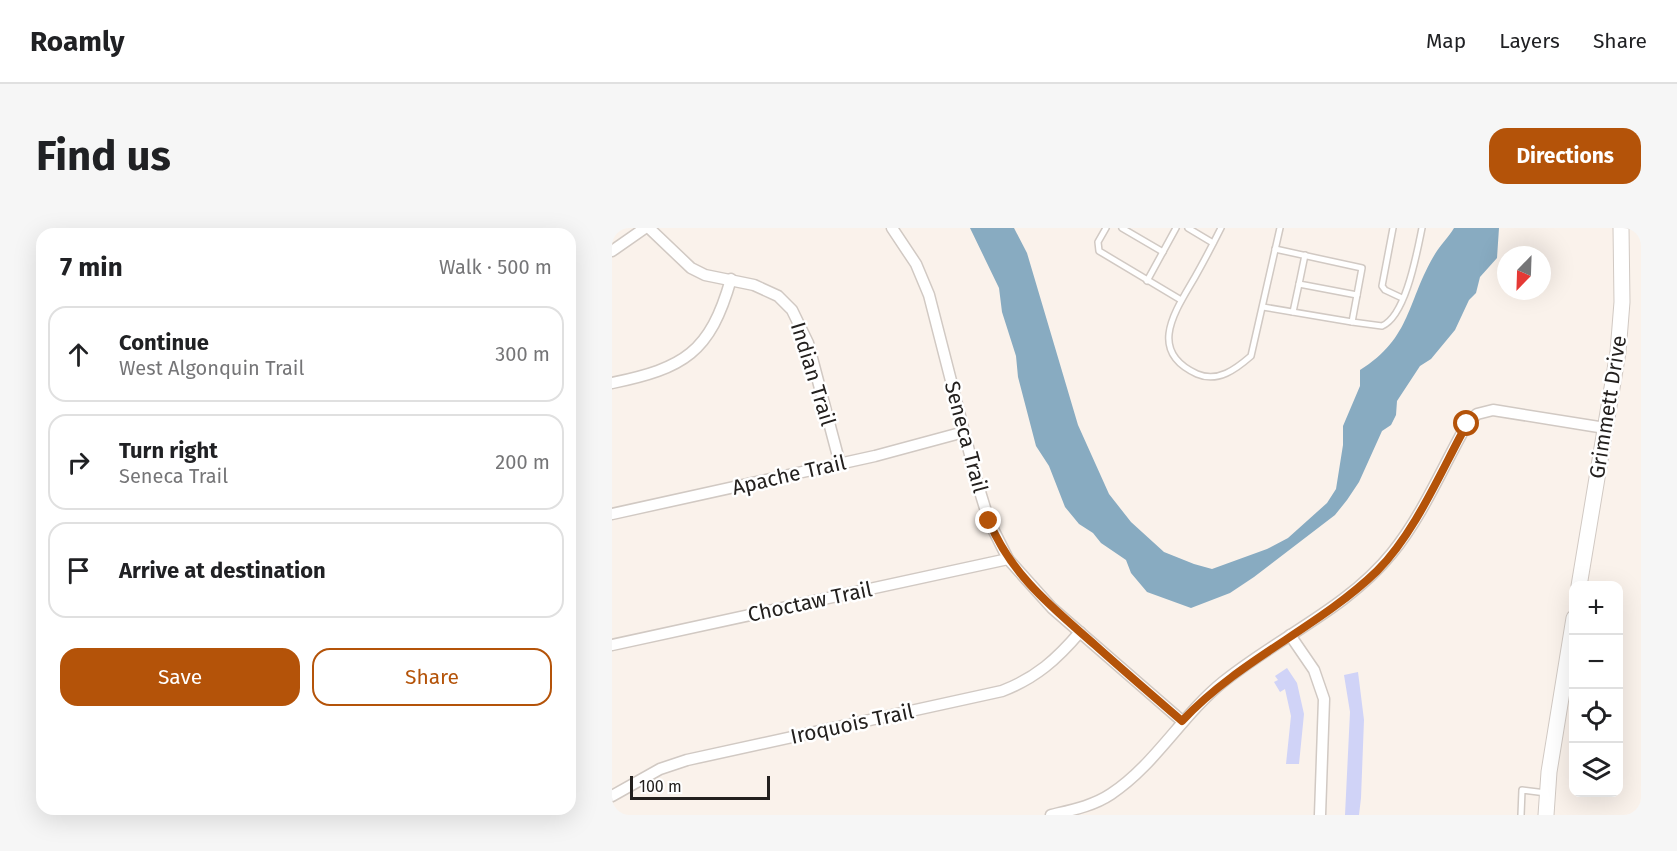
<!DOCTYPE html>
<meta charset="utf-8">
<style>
:root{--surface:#fff;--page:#f6f6f6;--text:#202124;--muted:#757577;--line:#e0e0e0;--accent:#b45309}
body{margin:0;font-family:"Fira Sans",sans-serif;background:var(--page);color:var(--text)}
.controls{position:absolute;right:18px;bottom:18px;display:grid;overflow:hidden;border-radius:12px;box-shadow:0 6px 24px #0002}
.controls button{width:54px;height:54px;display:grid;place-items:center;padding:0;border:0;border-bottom:2px solid var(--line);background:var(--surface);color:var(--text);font:30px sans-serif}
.compass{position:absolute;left:885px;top:18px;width:54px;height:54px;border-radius:50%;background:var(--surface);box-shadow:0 6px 24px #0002;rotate:203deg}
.scale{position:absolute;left:18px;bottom:15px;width:140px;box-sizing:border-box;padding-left:6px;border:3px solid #23201e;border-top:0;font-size:16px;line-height:21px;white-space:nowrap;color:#23201e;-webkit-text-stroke:4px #fff;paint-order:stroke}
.stop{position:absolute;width:18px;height:18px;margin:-14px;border:4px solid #b45309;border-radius:50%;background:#fff}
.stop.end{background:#b45309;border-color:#fff;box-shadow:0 2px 6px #0008}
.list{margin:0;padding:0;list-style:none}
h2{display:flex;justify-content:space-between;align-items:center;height:78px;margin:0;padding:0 24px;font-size:26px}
h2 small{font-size:20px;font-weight:400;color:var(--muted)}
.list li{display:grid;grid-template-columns:39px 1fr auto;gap:18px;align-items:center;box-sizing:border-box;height:96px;margin:0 12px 12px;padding:0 12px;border:2px solid var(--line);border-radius:18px}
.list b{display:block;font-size:22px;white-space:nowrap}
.list p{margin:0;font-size:20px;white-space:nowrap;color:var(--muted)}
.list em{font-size:20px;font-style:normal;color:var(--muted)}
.actions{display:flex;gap:12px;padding:18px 24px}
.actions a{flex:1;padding:14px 0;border:2px solid var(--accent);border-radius:18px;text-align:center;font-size:21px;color:var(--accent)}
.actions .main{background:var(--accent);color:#fff}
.icon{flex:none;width:33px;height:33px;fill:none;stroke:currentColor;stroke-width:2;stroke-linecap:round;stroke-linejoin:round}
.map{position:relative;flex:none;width:1029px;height:587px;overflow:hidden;border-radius:18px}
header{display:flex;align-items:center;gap:36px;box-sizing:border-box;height:84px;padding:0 30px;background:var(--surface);border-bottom:2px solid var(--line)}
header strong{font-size:28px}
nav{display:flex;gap:33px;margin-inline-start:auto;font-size:21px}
.intro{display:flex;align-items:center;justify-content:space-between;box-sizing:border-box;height:144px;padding:0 36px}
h1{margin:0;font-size:42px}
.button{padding:15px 27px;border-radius:18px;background:var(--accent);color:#fff;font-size:21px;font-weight:700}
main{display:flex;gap:36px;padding:0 36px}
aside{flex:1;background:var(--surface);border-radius:18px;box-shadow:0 6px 24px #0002}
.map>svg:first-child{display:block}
.water{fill:#88abc1}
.building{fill:#d0d3f7}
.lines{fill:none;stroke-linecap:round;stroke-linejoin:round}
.lane-casing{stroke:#d1c9c3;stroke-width:8}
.street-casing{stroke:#d1c9c3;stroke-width:13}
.secondary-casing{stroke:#d1c9c3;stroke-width:17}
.lane{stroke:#fff;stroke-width:5}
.street{stroke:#fff;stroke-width:10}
.secondary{stroke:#fff;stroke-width:15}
.route{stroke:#b45309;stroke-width:8}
.labels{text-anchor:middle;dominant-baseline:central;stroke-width:5;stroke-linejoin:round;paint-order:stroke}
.street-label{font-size:21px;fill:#23201e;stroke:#fff}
</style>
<header>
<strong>Roamly</strong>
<nav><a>Map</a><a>Layers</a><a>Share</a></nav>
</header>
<div class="intro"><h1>Find us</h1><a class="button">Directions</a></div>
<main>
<aside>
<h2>7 min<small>Walk · 500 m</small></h2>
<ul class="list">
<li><svg class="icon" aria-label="ahead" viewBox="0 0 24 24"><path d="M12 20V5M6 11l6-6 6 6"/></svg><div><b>Continue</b><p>West Algonquin Trail</p></div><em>300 m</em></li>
<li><svg class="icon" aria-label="right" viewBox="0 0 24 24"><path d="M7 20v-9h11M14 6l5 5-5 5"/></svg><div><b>Turn right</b><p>Seneca Trail</p></div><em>200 m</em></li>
<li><svg class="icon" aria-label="arrive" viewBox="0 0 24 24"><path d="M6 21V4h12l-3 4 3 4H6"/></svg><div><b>Arrive at destination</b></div></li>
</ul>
<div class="actions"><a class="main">Save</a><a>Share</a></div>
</aside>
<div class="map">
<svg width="1029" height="587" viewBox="0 0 1029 587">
<rect width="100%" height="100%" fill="#faf2eb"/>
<!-- water -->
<path class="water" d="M358 0H402L415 25 466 197 497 266 519 294 552 324 582 336 600 341 655 321 676 310 715 275 724 261 731 217V198L748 158V142C800 110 795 72 823 26 828 17 837 9 842 0H887L885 30 868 49 864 65 857 72 843 102 819 131 808 138 785 173 784 187 779 197 770 203 747 254 735 272 723 287 642 349 618 365 579 380 535 364 519 345 514 332 489 315 481 305 467 296 453 279 437 238 424 218 406 149 404 128 390 84 387 60Z"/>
<!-- building -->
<g class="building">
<path d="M675 440 685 455 692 486 687 536H674L679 488 673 461 668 464 662 454 666 452 663 448Z"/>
<path d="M746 444 752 492 749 570 747 587H733L738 484 732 447Z"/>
</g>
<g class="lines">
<defs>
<g id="lane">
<path d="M494 0 486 14 487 23 569 72"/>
<path d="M510 0 551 24"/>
<path d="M576 0 601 15"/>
<path d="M609 0C601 16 592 33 583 49 564 82 534 123 585 146 606 155 624 141 639 128L668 0"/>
<path d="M781 0 770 58 773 62 790 70"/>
<path d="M693 27 687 56 745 67"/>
<path d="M535 53 564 0"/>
<path d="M651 79 740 94 750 40 663 21"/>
<path d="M681 84 687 56"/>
<path d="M740 94 770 98C794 88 805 24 810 0"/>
<path d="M909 587 910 562 934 565"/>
</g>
<g id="street">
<path d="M37 0 79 40 93 47 142 57 166 68 180 82 196 115 228 236"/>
<path d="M280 0 304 36 317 67 365 254 377 293 396 331 440 380 570 493"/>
<path d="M0 23 33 0"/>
<path d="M0 155C72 140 98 125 119 51"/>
<path d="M0 286 263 228 352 204"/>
<path d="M678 407 702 442 712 471 708 587"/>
<path d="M0 417 396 331"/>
<path d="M0 568 48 541 75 532 390 463C424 450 445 431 468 404"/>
<path d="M439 587C460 582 481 578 499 566 543 537 570 487 611 454 665 410 736 380 780 325 811 287 831 238 855 196L865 186 881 182 993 200"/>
</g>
<g id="secondary">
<path d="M967 358 1006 124 1010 74 1009 0"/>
<path d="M934 587 937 544 962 390"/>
</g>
</defs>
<!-- lane casing -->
<use href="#lane" class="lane-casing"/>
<!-- street casing -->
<use href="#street" class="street-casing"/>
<!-- secondary casing -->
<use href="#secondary" class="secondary-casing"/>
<!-- lane -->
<use href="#lane" class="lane"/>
<!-- street -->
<use href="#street" class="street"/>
<!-- secondary -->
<use href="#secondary" class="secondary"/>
</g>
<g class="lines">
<!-- route -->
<path class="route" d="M377 293C399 347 441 380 483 417 512 443 541 468 570 493 628 431 706 400 765 343 803 305 829 243 855 196"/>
</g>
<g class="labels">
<!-- street labels -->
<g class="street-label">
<text transform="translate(201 146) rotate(73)">Indian Trail</text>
<text transform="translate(996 179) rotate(-81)">Grimmett Drive</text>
<text transform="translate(354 209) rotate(75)">Seneca Trail</text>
<text transform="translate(177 247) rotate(-13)">Apache Trail</text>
<text transform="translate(198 374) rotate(-12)">Choctaw Trail</text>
<text transform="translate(240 496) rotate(-12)">Iroquois Trail</text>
</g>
</g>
</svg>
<div class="controls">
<button>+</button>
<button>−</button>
<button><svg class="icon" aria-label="locate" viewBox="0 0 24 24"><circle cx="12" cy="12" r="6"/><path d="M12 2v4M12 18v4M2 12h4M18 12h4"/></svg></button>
<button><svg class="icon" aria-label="layers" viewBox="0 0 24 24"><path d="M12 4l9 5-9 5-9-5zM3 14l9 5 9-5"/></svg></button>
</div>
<svg class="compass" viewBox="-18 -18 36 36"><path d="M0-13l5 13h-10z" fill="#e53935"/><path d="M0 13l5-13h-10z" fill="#757577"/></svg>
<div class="scale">100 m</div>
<div class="stop" style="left:855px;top:196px"></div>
<div class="stop end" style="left:377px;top:293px"></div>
</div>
</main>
